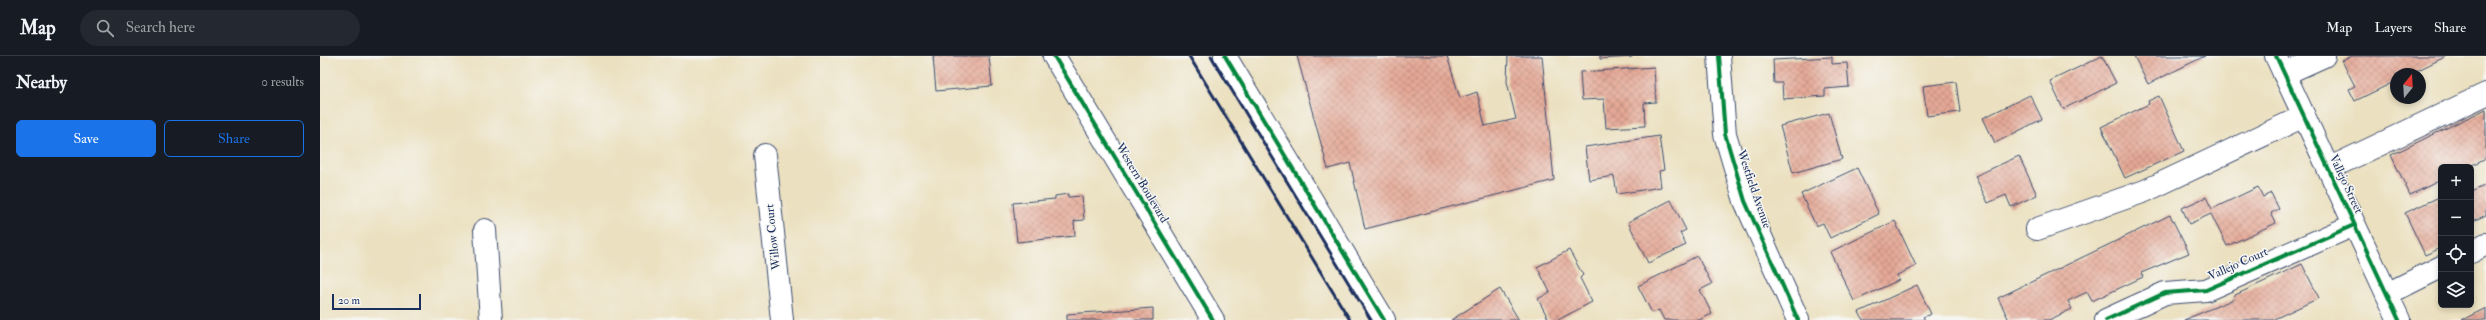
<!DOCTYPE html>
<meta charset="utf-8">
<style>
:root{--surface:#171b24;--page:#242831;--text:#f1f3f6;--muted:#9ea1a6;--line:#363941;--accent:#1a73e8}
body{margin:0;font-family:"IM FELL Double Pica",serif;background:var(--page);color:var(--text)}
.controls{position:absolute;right:12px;bottom:12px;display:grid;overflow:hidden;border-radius:6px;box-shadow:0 2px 6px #0003}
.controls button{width:36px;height:36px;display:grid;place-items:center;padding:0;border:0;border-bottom:1px solid var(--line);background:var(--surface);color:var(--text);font:20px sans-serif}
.compass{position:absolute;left:2070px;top:12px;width:36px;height:36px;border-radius:50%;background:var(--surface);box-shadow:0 2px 6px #0003;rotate:18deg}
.scale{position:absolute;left:12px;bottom:10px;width:89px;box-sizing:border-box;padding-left:4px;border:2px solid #1b2f5e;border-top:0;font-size:11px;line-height:14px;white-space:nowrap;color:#1b2f5e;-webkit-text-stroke:3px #f6f6f2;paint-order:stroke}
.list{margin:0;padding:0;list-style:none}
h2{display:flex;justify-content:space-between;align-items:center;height:52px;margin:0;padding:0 16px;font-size:17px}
h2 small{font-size:13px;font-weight:400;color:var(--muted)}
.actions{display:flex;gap:8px;padding:12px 16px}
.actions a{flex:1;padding:9px 0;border:1px solid var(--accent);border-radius:6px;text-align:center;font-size:14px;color:var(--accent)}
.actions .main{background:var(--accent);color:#fff}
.icon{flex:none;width:22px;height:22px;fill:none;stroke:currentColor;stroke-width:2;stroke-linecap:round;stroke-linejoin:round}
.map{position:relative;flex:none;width:2166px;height:264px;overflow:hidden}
header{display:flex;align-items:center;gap:24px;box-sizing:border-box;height:56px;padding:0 20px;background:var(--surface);border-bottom:1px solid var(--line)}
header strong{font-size:19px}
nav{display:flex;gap:22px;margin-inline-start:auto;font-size:14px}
.search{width:280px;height:36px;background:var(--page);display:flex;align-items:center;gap:10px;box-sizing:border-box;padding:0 14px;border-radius:22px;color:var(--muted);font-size:15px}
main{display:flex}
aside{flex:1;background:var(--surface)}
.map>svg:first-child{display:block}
.building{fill:url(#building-cross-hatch)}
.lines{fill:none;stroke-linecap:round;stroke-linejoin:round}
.minor-casing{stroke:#3a4a6d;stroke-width:24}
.minor{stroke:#fff;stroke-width:22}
.rail{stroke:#1b2f5e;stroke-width:3}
.cycleway-casing{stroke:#f6f6f2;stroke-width:6}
.cycleway{stroke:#00873e;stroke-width:4}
.labels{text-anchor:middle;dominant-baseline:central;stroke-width:3;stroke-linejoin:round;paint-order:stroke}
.street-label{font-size:12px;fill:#1b2f5e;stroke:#f6f6f2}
</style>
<header>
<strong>Map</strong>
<div class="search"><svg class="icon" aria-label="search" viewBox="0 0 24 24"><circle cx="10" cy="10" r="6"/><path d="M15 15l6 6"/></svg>Search here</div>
<nav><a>Map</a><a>Layers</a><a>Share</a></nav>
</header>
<main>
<aside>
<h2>Nearby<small>0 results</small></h2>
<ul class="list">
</ul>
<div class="actions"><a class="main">Save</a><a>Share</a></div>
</aside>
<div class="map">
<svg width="2166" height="264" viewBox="0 0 2166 264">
<defs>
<pattern id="building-cross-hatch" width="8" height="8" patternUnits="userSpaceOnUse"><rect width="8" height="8" fill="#e5a895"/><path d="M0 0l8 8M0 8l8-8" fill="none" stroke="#b9897d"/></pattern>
</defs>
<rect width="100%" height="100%" fill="#f6f6f2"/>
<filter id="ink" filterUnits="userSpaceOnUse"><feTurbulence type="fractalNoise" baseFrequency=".025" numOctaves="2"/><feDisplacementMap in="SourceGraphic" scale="8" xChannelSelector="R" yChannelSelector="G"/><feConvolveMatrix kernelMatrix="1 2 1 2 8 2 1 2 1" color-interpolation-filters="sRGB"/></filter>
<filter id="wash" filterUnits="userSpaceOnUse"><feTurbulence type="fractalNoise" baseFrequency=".012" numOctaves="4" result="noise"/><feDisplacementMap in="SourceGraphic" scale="16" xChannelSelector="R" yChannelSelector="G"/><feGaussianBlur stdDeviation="0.9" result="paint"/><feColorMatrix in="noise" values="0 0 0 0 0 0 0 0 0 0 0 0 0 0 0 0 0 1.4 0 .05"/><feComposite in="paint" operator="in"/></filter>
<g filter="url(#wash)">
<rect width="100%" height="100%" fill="#ebe0bf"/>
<g id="blocks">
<!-- building -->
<g class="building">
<path d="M613 0H669L672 30 616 35Z"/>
<path d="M977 0H1127L1140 42 1157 36 1165 70 1196 63 1187 26 1188 0H1222L1234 124 1045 173 1030 107 1008 113Z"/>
<path d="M1280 0H1312V1L1280 3Z"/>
<path d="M1782 0 1796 27 1743 53 1730 25Z"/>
<path d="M1814 0H1885L1828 28Z"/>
<path d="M2032 0H2127L2090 18H2076V25L2035 45 2029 33 2035 30 2022 5Z"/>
<path d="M1512 1V8L1527 7 1529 31 1505 33V40L1463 43 1462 27H1454L1453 4Z"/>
<path d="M1334 11 1336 46 1324 47 1325 70 1286 72 1284 43 1262 44 1260 16Z"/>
<path d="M1636 26 1640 56 1607 60 1603 30Z"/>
<path d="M1710 39 1722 63 1675 87 1663 62Z"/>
<path d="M1839 40 1864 95 1805 122 1781 71 1829 48 1828 45Z"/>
<path d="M2166 53V102L2148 111H2121V124L2090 139 2071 99Z"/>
<path d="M1509 57 1522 103 1473 117 1460 70Z"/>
<path d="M1339 80 1344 114 1339 115 1341 131 1297 138 1294 120 1269 124 1265 91Z"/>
<path d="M1699 100 1717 139 1691 151 1686 139 1668 147 1655 120Z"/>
<path d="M1537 112 1559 158 1510 182 1503 167 1496 170 1481 138Z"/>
<path d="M2166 129V159L2151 166V136Z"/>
<path d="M1938 131 1943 141 1951 137 1959 153 1951 157 1956 167 1907 190 1891 158 1869 168 1862 152 1886 141 1892 153Z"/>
<path d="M748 138V141L762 140 764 164 754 165 755 180 697 186 693 147 735 143V140Z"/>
<path d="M2117 142 2121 150V192L2105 199 2085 157Z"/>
<path d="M1351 144 1366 174 1360 177 1366 189 1328 207 1308 166Z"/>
<path d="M1850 159 1869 197 1821 217 1823 221 1772 245 1767 236 1748 245 1752 253 1729 264H1689L1678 242Z"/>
<path d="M1575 165 1596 210 1577 219 1579 224 1534 245 1510 196Z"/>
<path d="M1249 194 1263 219 1260 222 1272 246 1238 264H1229L1218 243 1230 236 1217 211Z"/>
<path d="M1377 200 1392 228 1380 234 1392 258 1379 264H1344L1339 254 1332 257 1318 230Z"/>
<path d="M1982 208 1999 242 1952 264H1864L1914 243 1913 240Z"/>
<path d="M1597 229 1611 258 1603 261 1605 264H1543L1539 256Z"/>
<path d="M1180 233 1199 264H1131Z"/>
<path d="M833 252V264H747V258Z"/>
<path d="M2166 252V264H2142Z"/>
</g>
</g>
</g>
<g filter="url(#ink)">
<use href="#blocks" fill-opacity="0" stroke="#3a4a6d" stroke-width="1"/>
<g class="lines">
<defs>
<g id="minor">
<path d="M734 0 893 264"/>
<path d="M905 0 1064 264"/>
<path d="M1399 0 1405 78 1425 145 1478 264"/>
<path d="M1956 0 2079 264"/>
<path d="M1964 18 2004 0"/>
<path d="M445 99 462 264"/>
<path d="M2008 113 2166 38"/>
<path d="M1717 173 1825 135 1984 60"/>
<path d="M165 174 171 264"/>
<path d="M2151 196 2166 188"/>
<path d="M2067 238 2121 211"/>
<path d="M1786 264 1845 237 1886 234 2034 169"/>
</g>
</defs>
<!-- minor casing -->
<use href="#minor" class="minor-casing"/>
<!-- minor -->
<use href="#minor" class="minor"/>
<!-- rail -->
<g class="rail">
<path d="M869 0 1030 264"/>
<path d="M891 0 1051 264"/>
</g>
<defs>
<g id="cycleway">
<path d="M734 0 893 264"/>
<path d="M905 0 1064 264"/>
<path d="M1399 0 1405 78 1425 145 1478 264"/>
<path d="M1956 0 2079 264"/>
<path d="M1786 264 1845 237 1886 234 2034 169"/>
</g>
</defs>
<!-- cycleway casing -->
<use href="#cycleway" class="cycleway-casing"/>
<!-- cycleway -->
<use href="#cycleway" class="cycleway"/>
</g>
</g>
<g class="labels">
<!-- street labels -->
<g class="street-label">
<text transform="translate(822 127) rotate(59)">Western Boulevard</text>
<text transform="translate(2026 128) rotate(65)">Vallejo Street</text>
<text transform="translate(1434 133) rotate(71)">Westfield Avenue</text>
<text transform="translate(453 181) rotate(-96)">Willow Court</text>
<text transform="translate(1918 208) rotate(-24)">Vallejo Court</text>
</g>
</g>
</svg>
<div class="controls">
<button>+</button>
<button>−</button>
<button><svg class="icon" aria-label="locate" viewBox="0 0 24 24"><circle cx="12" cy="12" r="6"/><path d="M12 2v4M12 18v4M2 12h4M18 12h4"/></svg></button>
<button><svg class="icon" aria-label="layers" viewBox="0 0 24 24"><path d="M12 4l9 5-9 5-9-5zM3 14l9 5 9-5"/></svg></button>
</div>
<svg class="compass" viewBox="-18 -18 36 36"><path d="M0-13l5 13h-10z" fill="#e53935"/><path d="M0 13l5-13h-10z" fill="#9ea1a6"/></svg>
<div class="scale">20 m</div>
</div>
</main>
